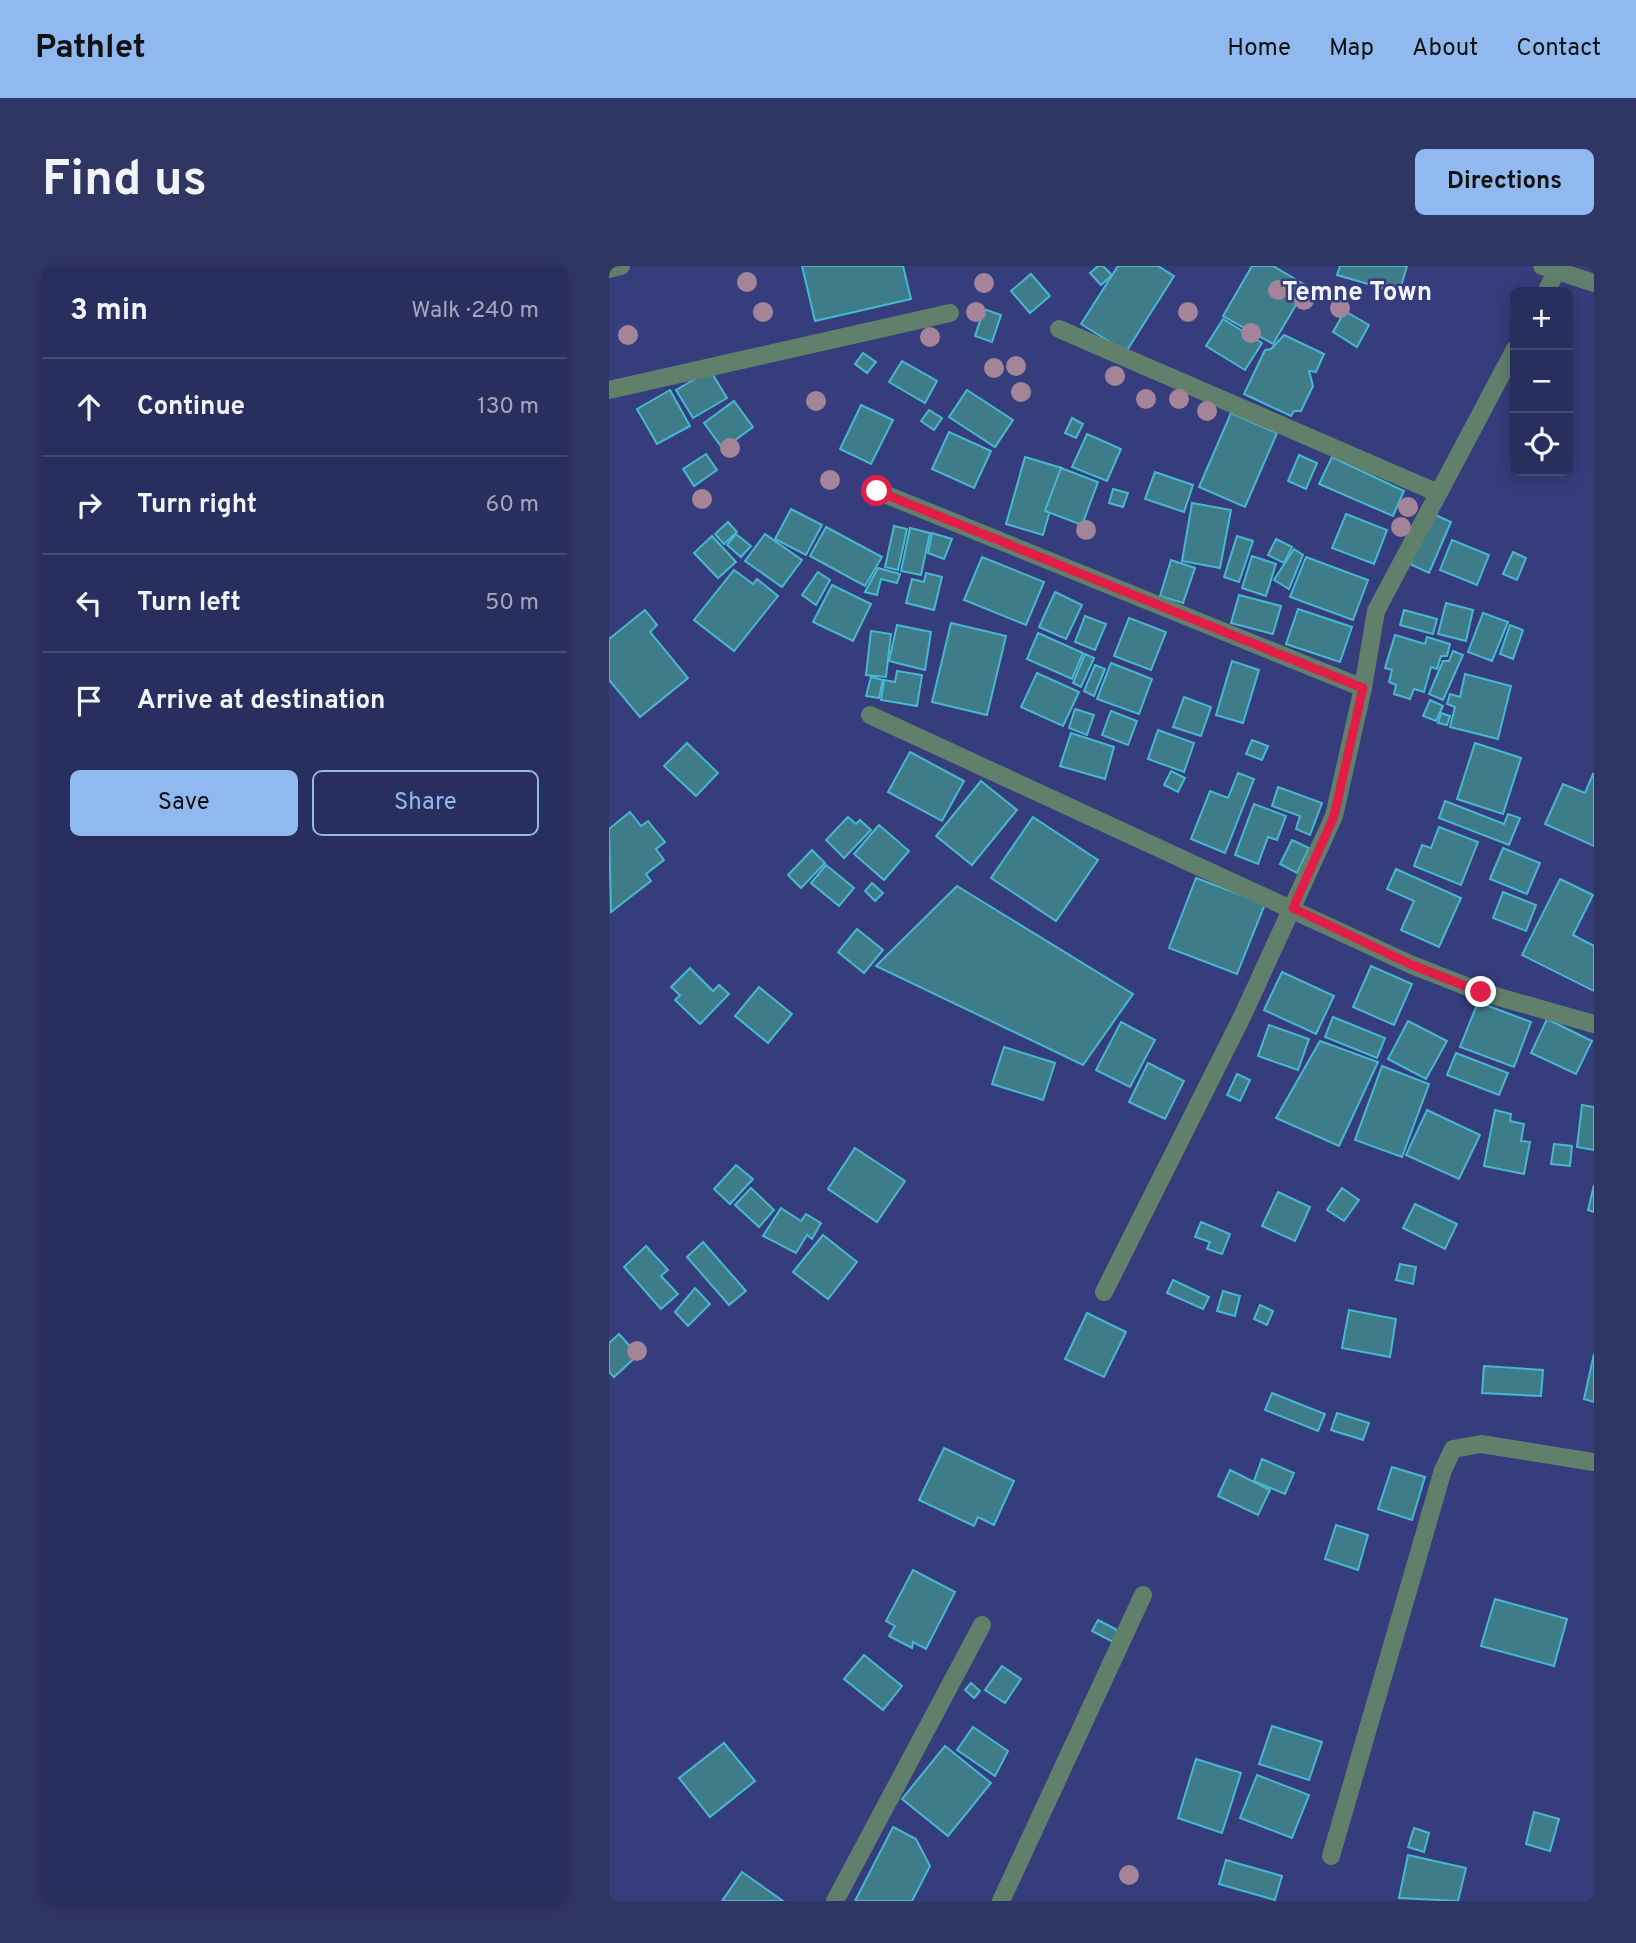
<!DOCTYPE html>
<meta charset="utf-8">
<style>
:root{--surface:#282e5d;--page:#303663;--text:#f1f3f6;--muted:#a5a8bc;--line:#444a72;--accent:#90b9f0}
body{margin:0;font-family:Overpass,sans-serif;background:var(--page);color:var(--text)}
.controls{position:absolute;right:21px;top:21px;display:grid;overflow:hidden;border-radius:10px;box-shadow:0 4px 18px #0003}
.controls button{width:63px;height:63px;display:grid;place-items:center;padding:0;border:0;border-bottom:2px solid var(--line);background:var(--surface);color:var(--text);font:35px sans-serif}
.stop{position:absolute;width:21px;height:21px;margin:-16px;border:5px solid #e11d48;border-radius:50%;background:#fff}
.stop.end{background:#e11d48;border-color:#fff;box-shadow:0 2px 7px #0008}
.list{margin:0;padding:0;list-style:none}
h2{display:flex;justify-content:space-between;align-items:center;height:91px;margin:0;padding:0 28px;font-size:30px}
h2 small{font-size:23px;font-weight:400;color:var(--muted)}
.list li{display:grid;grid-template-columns:46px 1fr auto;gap:21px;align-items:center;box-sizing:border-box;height:98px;padding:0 28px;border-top:2px solid var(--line)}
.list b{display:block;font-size:26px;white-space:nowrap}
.list em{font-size:23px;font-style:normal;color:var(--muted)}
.actions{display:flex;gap:14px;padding:21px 28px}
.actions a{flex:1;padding:16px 0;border:2px solid var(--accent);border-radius:10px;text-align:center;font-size:24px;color:var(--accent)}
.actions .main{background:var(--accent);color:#111}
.icon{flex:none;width:38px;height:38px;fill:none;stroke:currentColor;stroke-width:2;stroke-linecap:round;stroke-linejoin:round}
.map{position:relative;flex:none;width:985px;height:1635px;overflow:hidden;border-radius:10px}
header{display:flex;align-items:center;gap:42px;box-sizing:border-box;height:98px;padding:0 35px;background:var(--accent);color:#111}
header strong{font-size:33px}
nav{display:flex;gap:38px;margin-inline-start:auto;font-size:24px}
.intro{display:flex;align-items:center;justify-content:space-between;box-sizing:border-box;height:168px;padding:0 42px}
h1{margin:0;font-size:49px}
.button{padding:18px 32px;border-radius:10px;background:var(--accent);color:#111;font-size:24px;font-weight:700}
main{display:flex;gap:42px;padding:0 42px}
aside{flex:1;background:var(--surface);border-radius:10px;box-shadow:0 4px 18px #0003}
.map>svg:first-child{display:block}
.building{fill:#3f7c8a;stroke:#47b8d0;stroke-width:2}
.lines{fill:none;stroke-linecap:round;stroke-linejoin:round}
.minor{stroke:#61806b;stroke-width:18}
.tree{fill:#a48498}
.route{stroke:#e11d48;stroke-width:9}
.labels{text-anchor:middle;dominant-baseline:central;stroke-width:5;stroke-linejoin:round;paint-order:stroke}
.district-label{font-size:26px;font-weight:bold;fill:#f1f3fb;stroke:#353d7c}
</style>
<header>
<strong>Pathlet</strong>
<nav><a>Home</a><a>Map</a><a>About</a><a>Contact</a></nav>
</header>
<div class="intro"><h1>Find us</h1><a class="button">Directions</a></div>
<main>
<aside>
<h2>3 min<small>Walk · 240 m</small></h2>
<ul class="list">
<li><svg class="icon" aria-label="ahead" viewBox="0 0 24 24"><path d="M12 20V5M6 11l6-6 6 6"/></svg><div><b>Continue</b></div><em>130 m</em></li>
<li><svg class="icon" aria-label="right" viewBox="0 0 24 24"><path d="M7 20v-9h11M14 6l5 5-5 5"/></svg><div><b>Turn right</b></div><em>60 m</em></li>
<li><svg class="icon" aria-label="left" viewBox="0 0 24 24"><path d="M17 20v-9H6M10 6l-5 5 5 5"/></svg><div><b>Turn left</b></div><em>50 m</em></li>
<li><svg class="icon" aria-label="arrive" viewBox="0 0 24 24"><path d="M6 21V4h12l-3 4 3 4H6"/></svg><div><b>Arrive at destination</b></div></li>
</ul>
<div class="actions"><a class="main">Save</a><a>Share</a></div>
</aside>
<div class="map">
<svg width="985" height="1635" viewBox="0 0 985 1635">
<rect width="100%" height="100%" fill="#353d7c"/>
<!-- building -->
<g class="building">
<path d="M193 0H294L302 33 206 55Z"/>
<path d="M489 0H494L503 9 492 19 481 7Z"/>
<path d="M509 0H549L565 10 517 86 472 58Z"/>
<path d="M643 0H664L698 20 664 78 614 50Z"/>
<path d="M731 0H798L790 27 728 9Z"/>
<path d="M422 8 441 30 421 47 402 25Z"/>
<path d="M375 43 392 49 383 76 366 70Z"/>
<path d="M736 45 760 59 748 81 724 66Z"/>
<path d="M614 53 653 77 636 104 597 80Z"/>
<path d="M675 69 715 88 707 106 700 105 704 120 692 145H685L682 150 635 128 656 84 662 83Z"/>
<path d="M254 87 267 96 258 107 246 98Z"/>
<path d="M293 95 328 115 316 137 280 116Z"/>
<path d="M101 104 118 132 84 152 67 124Z"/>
<path d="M61 124 81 160 48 178 28 143Z"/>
<path d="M358 124 404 154 386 181 340 151Z"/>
<path d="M125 135 144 161 114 183 95 157Z"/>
<path d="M252 139 284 154 262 198 231 183Z"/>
<path d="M320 144 333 152 325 164 312 155Z"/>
<path d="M622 147 668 167 636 241 590 221Z"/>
<path d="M463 152 474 158 467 172 456 167Z"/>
<path d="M340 166 382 185 365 222 323 203Z"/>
<path d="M478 168 512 183 498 215 463 201Z"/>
<path d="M97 188 108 204 85 220 74 203Z"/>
<path d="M690 189 708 197 697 223 679 215Z"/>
<path d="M416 191 453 202 434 269 397 258Z"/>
<path d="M723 191 795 225 784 250 710 218Z"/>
<path d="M452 202 489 216 473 259 436 245Z"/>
<path d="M546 206 584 219 575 246 536 233Z"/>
<path d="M504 223 519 227 514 241 500 237Z"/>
<path d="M583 237 622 244 611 302 573 295Z"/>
<path d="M182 243 213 259 197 289 166 273Z"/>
<path d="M822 247 842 256 820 307 801 298Z"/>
<path d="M737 248 778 264 765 298 723 282Z"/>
<path d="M119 256 128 266 115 278 106 268Z"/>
<path d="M285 260 298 263 289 304 276 301Z"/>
<path d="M217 261 273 291 256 320 201 290Z"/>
<path d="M301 262 321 267 312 309 292 305Z"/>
<path d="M323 267 343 273 335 293 319 287Z"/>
<path d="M127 268 142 280 132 291 118 279Z"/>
<path d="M156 268 193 294 173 321 136 295Z"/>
<path d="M103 270 127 296 109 312 85 287Z"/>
<path d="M628 270 644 275 630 316 615 311Z"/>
<path d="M667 273 683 281 675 297 659 289Z"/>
<path d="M843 274 880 289 868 319 831 304Z"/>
<path d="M685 283 694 289 680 323 665 314Z"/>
<path d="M904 286 917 292 908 314 894 308Z"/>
<path d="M643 290 667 298 657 330 633 322Z"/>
<path d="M373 291 435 316 417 359 355 334Z"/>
<path d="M697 291 759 314 744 354 681 331Z"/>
<path d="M562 294 586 302 574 337 551 330Z"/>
<path d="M269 302 291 308 288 317 272 313 268 329 256 326Z"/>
<path d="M125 304 144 318 148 313 169 330 125 385 85 354Z"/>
<path d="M209 306 221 314 207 339 193 329Z"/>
<path d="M317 307 333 311 325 344 297 337 303 313 315 316Z"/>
<path d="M223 319 262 338 244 375 204 356Z"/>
<path d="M446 326 473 339 457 373 430 361Z"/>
<path d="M630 329 672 340 664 368 622 357Z"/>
<path d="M837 337 864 344 857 375 829 368Z"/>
<path d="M689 343 743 361 731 396 677 378Z"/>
<path d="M36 344 48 359 41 366 79 412 31 451 0 414V373Z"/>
<path d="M795 344 828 353 824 368 791 359Z"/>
<path d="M874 347 899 356 883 395 859 386Z"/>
<path d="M476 350 497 358 486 384 466 376Z"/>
<path d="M520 352 557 366 542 404 505 390Z"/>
<path d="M342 357 397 370 378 449 323 436Z"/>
<path d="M288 359 322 366 316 404 280 395Z"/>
<path d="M901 359 914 364 904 393 891 388Z"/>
<path d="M262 365 282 368 277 411 257 409Z"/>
<path d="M429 367 474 387 463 413 418 393Z"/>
<path d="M786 369 816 378 818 371 841 378 838 390H832L828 403 822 401 815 426 805 423 801 433 785 428 787 419 780 416 783 404 776 402Z"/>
<path d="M844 385 854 389 834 434 820 428 834 395H840Z"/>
<path d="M476 388 485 392 472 421 464 417Z"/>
<path d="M623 395 650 404 634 457 607 449Z"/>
<path d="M502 397 543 413 530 448 488 433Z"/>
<path d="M486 399 496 403 485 430 475 425Z"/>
<path d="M288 405 313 409 308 440 272 434 275 414 286 416Z"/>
<path d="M428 407 470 426 454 460 412 441Z"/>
<path d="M856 408 902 420 889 473 841 461 846 441 838 438 841 428 851 431Z"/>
<path d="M262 411 274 414 270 432 257 430Z"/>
<path d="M575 431 602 441 592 470 564 461Z"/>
<path d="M821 434 834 440 827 455 814 450Z"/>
<path d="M466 443 485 449 478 469 460 462Z"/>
<path d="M502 445 528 455 519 479 493 469Z"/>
<path d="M832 447 841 450 838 459 829 457Z"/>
<path d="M549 464 585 477 575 506 539 493Z"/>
<path d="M462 467 505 481 496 513 451 500Z"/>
<path d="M643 474 659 480 653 494 637 488Z"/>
<path d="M78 477 109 507 87 530 55 500Z"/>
<path d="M866 477 912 492 894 548 848 533Z"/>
<path d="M301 486 355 515 333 555 279 526Z"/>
<path d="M562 505 576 512 569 526 555 519Z"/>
<path d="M629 507 645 513 616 587 582 573 601 525 619 532Z"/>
<path d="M984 508 985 509V580L936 558 954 518 976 527Z"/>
<path d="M372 515 408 544 363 599 327 570Z"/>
<path d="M669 521 713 537 701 569 687 563 691 550 663 540Z"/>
<path d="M836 535 895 558 899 548 911 552 900 579 830 552Z"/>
<path d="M645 538 677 550 668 574 659 571 649 598 626 589Z"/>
<path d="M21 546 32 560 39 555 56 576 47 583 55 594 37 608 42 615 2 646 0 563Z"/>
<path d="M239 551 247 558 251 554 262 564 235 592 217 574Z"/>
<path d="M424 551 489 594 447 655 382 612Z"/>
<path d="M270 559 300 585 275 614 245 588Z"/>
<path d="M830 561 869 576 852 619 805 600 813 579 822 582Z"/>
<path d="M683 574 700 582 688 607 671 598Z"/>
<path d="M894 582 931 597 918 628 881 613Z"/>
<path d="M203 584 216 597 192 622 179 609Z"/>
<path d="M217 599 245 622 230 640 202 617Z"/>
<path d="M787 603 852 632 830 681 792 664 805 635 778 623Z"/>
<path d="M587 612 656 638 628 708 560 682Z"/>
<path d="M951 613 984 629 964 669 985 680V725L913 689Z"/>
<path d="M263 617 274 627 266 635 256 625Z"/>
<path d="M348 620 524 728 474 799 267 700Z"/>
<path d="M894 626 927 639 917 665 884 652Z"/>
<path d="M248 663 274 684 255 707 229 686Z"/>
<path d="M762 700 803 718 785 759 744 741Z"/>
<path d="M81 702 104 725 110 719 120 728 91 758 66 734 71 729 62 721Z"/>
<path d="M673 706 725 730 707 768 655 744Z"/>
<path d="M150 721 183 748 159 777 126 750Z"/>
<path d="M869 736 922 756 905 801 851 781Z"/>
<path d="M724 751 776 772 768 792 716 771Z"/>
<path d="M938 753 983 775 967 808 922 787Z"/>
<path d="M799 755 838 775 817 813 779 793Z"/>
<path d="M512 756 546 774 521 821 487 804Z"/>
<path d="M660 759 700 773 689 804 649 790Z"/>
<path d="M711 775 769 796 730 880 667 852Z"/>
<path d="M395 781 446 797 434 834 383 818Z"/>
<path d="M847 787 899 807 890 829 838 809Z"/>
<path d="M539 797 575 815 556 853 520 836Z"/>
<path d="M773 800 820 818 793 891 746 874Z"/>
<path d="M628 808 641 814 631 835 618 829Z"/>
<path d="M973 839 985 841V884L968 881Z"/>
<path d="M818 844 871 869 850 913 797 889Z"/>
<path d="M886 844 902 848 901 855 915 858 912 875 921 876 915 908 875 900Z"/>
<path d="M945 878 963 880 961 900 942 898Z"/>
<path d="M246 882 296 915 268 956 219 923Z"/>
<path d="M127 899 144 913 121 938 105 923Z"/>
<path d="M985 919V946L979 944Z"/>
<path d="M142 922 165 944 150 961 126 939Z"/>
<path d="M733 922 750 934 735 955 718 944Z"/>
<path d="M669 926 701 941 686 975 653 960Z"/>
<path d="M806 938 848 958 836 983 794 962Z"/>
<path d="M172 942 192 955 197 948 212 957 203 973 198 969 187 987 154 970Z"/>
<path d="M592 956 621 968 613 988 598 983 601 976 586 971Z"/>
<path d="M214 969 248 996 219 1033 184 1006Z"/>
<path d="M94 976 137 1025 120 1039 78 991Z"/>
<path d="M37 980 59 1004 52 1010 69 1028 52 1043 15 1001Z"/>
<path d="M791 998 807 1001 804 1018 787 1014Z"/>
<path d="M564 1014 600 1031 594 1043 558 1027Z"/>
<path d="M86 1022 101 1038 79 1060 66 1046Z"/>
<path d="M614 1025 631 1030 626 1050 608 1045Z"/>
<path d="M651 1039 664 1045 658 1059 645 1053Z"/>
<path d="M740 1044 787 1053 781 1091 733 1082Z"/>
<path d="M478 1047 517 1066 495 1111 456 1093Z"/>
<path d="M10 1068 29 1089 5 1111 0 1106V1077Z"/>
<path d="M985 1088V1136L975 1133Z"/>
<path d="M875 1100 934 1104 932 1130 873 1127Z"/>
<path d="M663 1127 716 1148 709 1165 656 1144Z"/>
<path d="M728 1147 760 1157 754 1174 722 1164Z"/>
<path d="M335 1182 405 1215 385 1259 369 1251 365 1260 310 1234Z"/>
<path d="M653 1193 685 1207 676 1228 645 1215Z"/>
<path d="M783 1201 816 1211 803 1254 769 1243Z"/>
<path d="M621 1204 661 1224 649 1249 609 1230Z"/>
<path d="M727 1259 759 1269 749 1304 716 1293Z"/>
<path d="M304 1304 346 1326 317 1383 304 1376 303 1382 280 1370 286 1360 277 1355Z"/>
<path d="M886 1333 958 1353 945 1400 872 1380Z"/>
<path d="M489 1354 510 1365 504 1376 483 1365Z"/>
<path d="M255 1389 293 1420 274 1444 235 1413Z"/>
<path d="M393 1400 412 1413 396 1437 376 1424Z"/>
<path d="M362 1417 371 1425 365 1432 356 1424Z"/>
<path d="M663 1460 713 1476 700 1514 650 1498Z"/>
<path d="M364 1461 399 1485 386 1510 348 1484Z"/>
<path d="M115 1477 146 1515 101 1551 70 1512Z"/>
<path d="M336 1480 382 1517 339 1570 293 1533Z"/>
<path d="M587 1493 632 1507 613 1567 569 1552Z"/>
<path d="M648 1509 700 1529 683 1572 631 1552Z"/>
<path d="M925 1546 950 1553 941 1585 917 1578Z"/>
<path d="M284 1561 307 1573 321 1600 303 1635H246Z"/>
<path d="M805 1562 820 1567 815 1586 799 1581Z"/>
<path d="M799 1589 857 1602 849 1635 790 1632Z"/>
<path d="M617 1594 673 1610 666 1634 610 1618Z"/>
<path d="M133 1606 174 1635H113Z"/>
</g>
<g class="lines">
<!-- minor -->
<g class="minor">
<path d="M933 0 985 17"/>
<path d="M0 3 12 0"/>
<path d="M937 26 950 0"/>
<path d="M450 63 829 227"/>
<path d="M0 124 341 47"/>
<path d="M268 225 754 422"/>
<path d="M261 449 803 699 872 726 985 758"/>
<path d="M495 1026 633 751 725 550 754 422 767 345 906 83"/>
<path d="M722 1590 834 1204 844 1183 872 1178 985 1196"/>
<path d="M226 1635 373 1359"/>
<path d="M392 1635 534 1329"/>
</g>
</g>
<!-- trees -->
<g class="tree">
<circle cx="138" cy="16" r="10"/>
<circle cx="375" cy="17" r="10"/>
<circle cx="669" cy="24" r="10"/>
<circle cx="695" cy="34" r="10"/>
<circle cx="731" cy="42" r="10"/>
<circle cx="154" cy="46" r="10"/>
<circle cx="367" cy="46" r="10"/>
<circle cx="579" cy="46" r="10"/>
<circle cx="642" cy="67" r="10"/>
<circle cx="19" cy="69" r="10"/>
<circle cx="321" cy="71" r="10"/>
<circle cx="407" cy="100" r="10"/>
<circle cx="385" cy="102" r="10"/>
<circle cx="506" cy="110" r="10"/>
<circle cx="412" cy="126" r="10"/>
<circle cx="537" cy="133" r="10"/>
<circle cx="570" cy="133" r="10"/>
<circle cx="207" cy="135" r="10"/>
<circle cx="598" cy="145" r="10"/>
<circle cx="121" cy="182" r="10"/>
<circle cx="221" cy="214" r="10"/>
<circle cx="93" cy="233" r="10"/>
<circle cx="799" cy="241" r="10"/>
<circle cx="792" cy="261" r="10"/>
<circle cx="477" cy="264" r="10"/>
<circle cx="28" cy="1085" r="10"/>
<circle cx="520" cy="1609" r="10"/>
</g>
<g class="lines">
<!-- route -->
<path class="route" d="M268 225 754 422 725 550 684 642 803 699 872 726"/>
</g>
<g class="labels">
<!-- district labels -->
<g class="district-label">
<text x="748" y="27">Temne Town</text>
</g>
</g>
</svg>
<div class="controls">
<button>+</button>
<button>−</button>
<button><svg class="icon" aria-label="locate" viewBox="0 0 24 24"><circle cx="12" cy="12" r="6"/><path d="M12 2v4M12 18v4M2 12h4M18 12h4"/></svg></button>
</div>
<div class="stop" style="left:268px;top:225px"></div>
<div class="stop end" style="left:872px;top:726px"></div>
</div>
</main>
